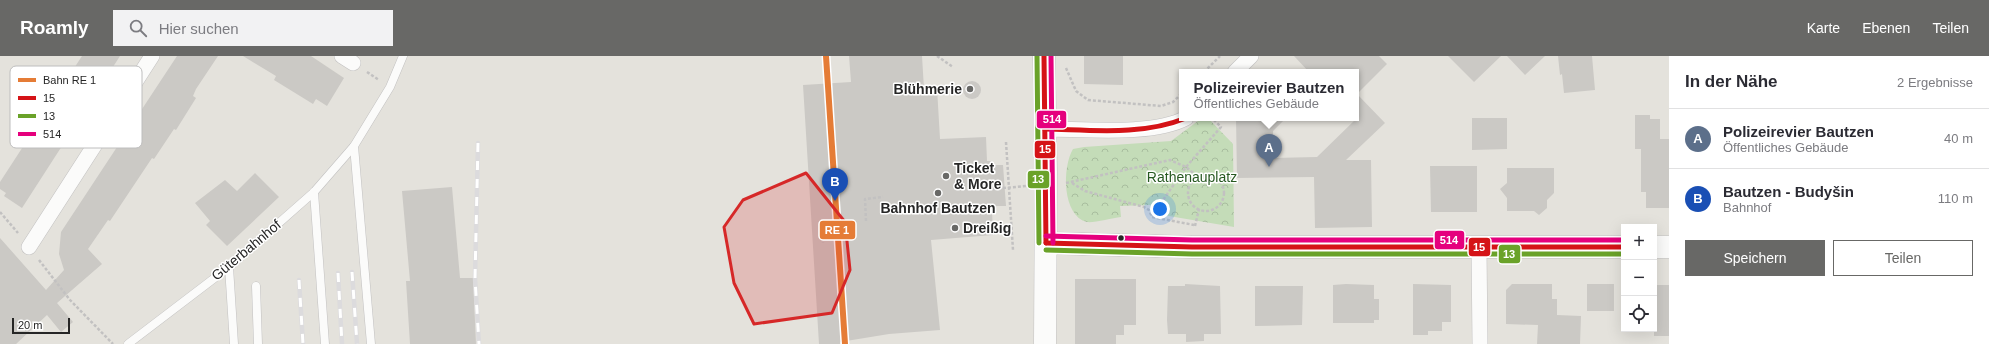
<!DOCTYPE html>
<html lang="de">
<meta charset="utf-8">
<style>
:root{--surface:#fff;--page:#f2f2f3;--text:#2b2b33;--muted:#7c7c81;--line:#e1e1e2;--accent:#686866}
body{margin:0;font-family:Helvetica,sans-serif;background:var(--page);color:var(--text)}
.controls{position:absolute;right:12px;bottom:12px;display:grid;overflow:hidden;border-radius:0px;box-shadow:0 4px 16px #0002}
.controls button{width:36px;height:36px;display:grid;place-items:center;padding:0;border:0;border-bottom:1px solid var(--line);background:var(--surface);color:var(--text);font:20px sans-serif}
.scale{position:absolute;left:12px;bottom:10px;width:58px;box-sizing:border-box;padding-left:4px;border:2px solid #262626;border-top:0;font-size:11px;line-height:14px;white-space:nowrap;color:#262626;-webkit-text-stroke:3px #fff;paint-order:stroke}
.you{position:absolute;left:1160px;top:153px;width:14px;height:14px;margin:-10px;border:3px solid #fff;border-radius:50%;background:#1a73e8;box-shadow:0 0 0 6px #1a73e833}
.badge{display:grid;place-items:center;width:26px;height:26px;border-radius:50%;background:var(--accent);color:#fff;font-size:13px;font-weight:700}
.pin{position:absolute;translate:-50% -33px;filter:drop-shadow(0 1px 2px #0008)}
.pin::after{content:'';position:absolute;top:21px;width:14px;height:12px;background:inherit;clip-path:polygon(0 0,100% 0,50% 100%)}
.popup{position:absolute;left:1179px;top:13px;width:180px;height:52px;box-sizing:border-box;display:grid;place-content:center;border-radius:0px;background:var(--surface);filter:drop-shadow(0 1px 3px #0005);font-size:13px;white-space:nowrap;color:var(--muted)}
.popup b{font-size:15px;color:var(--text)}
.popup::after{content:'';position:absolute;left:50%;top:100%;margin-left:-8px;border:8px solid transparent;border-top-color:var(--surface)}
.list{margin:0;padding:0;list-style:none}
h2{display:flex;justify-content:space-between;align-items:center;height:52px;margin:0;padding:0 16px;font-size:17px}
h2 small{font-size:13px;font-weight:400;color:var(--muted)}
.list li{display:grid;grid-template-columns:26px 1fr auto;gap:12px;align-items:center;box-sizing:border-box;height:60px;padding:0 16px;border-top:1px solid var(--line)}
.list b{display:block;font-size:15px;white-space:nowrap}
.list p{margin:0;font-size:13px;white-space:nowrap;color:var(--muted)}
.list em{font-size:13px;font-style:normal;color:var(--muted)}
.actions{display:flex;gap:8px;padding:12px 16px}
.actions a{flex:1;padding:9px 0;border:1px solid var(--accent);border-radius:0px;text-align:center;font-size:14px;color:var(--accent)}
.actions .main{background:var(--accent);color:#fff}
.icon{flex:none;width:22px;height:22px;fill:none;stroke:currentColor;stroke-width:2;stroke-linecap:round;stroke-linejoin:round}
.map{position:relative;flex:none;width:1669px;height:288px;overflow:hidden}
header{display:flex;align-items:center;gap:24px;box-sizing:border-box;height:56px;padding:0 20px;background:var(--accent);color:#fff}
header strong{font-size:19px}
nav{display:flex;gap:22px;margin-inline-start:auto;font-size:14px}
.search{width:280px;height:36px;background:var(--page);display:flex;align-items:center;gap:10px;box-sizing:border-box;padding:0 14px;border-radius:0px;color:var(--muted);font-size:15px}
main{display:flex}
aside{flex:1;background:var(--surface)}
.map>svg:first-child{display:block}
.park{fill:url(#park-crowns)}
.building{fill:#cbc9c5}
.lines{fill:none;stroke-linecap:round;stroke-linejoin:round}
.lane-casing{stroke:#c2c1c1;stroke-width:9}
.street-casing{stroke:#c2c1c1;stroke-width:16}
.secondary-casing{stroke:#c2c1c1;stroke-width:23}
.path{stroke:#c2c1c1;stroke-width:2.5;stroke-dasharray:3 2;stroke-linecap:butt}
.lane{stroke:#fbfbfa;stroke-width:8}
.street{stroke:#fbfbfa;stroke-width:15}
.secondary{stroke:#fbfbfa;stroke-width:22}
.rail-casing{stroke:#dcdbdd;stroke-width:4.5}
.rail{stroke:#fff;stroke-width:3;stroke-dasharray:9;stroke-linecap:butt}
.bus-1-casing{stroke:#fff;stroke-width:8}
.bus-2-casing{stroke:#fff;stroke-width:8}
.bus-3-casing{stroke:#fff;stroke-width:8}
.bus-1{stroke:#d51317;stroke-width:5}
.bus-2{stroke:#6aa229;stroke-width:5}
.bus-3{stroke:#e5007d;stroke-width:5}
.rail-1-casing{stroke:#fff;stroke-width:9}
.rail-1{stroke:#e57c36;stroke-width:6}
.marked{fill:#d62828;fill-opacity:0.2;stroke:#d62828;stroke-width:3;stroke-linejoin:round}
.poi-dot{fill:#686866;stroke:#fff;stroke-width:1.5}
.bus-dot{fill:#262626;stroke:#fff;stroke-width:1.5}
.labels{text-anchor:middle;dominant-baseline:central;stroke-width:3;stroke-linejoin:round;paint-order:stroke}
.poi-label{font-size:14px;font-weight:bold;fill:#262626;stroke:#fff;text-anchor:start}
.park-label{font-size:14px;fill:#275921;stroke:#fff}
.street-label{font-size:14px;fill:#262626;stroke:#fff}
.key{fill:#fff;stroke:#bebebe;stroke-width:1}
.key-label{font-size:11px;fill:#262626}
.line-badge{stroke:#fff;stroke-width:1.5}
.badge-label{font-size:11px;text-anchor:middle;font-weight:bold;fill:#fff}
</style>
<header>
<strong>Roamly</strong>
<div class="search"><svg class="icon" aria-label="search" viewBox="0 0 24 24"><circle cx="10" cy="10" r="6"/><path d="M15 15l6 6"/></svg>Hier suchen</div>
<nav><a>Karte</a><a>Ebenen</a><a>Teilen</a></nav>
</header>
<main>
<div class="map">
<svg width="1669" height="288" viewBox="0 0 1669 288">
<defs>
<pattern id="park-crowns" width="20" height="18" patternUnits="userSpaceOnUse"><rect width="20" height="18" fill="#c4dcb8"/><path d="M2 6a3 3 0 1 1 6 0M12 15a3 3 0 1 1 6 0" fill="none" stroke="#a8bd9e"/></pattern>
</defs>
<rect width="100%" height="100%" fill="#e4e2dc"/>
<!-- park -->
<path class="park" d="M1202 62H1208L1233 88 1234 171 1157 158 1150 149 1120 150 1121 161C1112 162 1094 167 1087 166 1062 160 1062 111 1073 93L1084 91 1171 85Z"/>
<!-- building -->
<g class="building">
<path d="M82 0H120L22 152 4 140 6 137 0 133V126Z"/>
<path d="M177 0H218L196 33 193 40 196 42 176 74 174 73 154 103 152 102 110 165 108 164 88 193 102 208 57 247 73 266 61 276 47 259 16 288H0V182L46 234 64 214 59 198 61 176Z"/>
<path d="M243 0H311L344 22 327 50 316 43 313 48 274 24 276 20Z"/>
<path d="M849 0H922L924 33 937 32 940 83 986 81 987 105H991V109H1003L1006 150H994V154H992L993 179 931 184 940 274 889 278 840 286V288H819L803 29 851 26Z"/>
<path d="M1084 0H1123V29L1084 28Z"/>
<path d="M1294 0H1379L1387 8 1357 38 1385 67 1346 104H1371L1372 171 1315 172 1314 121 1237 122 1236 62H1286L1273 75V102L1317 101 1356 63V16H1309Z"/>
<path d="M1448 0H1501L1474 26Z"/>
<path d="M1507 0H1545L1525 19Z"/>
<path d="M1558 0H1592L1595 34 1564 37 1562 18 1560 19Z"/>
<circle cx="972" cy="34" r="9"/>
<path d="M1635 59H1650V63H1660V83H1669V152H1646V136H1641V93H1635Z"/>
<path d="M1472 62H1507V93L1472 94Z"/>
<path d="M1430 110H1477V156H1431Z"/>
<path d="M1507 112H1554V137L1547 144V152L1539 159 1534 155H1507V142L1500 133 1507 127Z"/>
<path d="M255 117 279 141 227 190 206 169 210 165 195 147 225 124 237 135Z"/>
<path d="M452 131 460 222H473L476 288H410L406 225H410L402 135Z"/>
<path d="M1075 223H1136V269H1124V279H1116V288H1075Z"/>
<path d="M1185 228 1220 230 1221 278H1204V285L1186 286V278H1168L1167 264 1168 230H1185Z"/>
<path d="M1346 228 1374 229V243H1379V264H1374V267H1333V229Z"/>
<path d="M1413 228 1451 229V266H1442V275H1428V279H1413Z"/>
<path d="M1512 228H1552V243H1557V259L1581 260 1580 288H1537L1538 269 1506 268V234Z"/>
<rect x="1587" y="228" width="27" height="27"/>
<rect x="1654" y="229" width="15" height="51"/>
<path d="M1255 230H1303L1302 269 1255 270Z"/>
</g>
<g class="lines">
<defs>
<g id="lane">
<path d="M314 136 325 288"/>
<path d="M229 211 234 288"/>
<path d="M256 230 258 288"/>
<path d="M128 288 229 211 314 136 354 90"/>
<path d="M371 288 354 90 390 31 403 0"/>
</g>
<g id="street">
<path d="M342 0 353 7"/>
<path d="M1235 16 1251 0"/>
<path d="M1045 73C1084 73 1153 80 1186 62"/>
<path d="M29 191 152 0"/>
<path d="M1479 192 1480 288"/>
</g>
<g id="secondary">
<path d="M1044 0 1046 116 1045 288"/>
<path d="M1046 187 1192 191H1624"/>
<path d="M1654 191H1669"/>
</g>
</defs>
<!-- lane casing -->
<use href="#lane" class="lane-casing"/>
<!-- street casing -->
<use href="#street" class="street-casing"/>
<!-- secondary casing -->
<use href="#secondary" class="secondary-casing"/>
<!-- path -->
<g class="path">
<path d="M937 0 953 11"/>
<path d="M1066 12 1076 35 1088 44 1161 50 1173 46 1182 37"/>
<path d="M367 16 379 24"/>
<path d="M1204 16 1220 0"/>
<path d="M1006 86 1013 194"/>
<circle cx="1206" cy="137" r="18"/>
<path d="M1066 127 1170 104 1186 111 1198 121"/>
<path d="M1072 127 1085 135 1144 151 1149 154 1152 161 1194 169"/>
<path d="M993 133 1026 130"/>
<path d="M0 156 18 177"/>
<path d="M1152 160 1186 111 1221 71 1212 62"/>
<path d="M866 165 865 143 883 141"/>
<path d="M822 166 823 187"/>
<path d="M1195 170 1199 153"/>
<path d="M39 204 70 244 113 288"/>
</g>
<!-- lane -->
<use href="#lane" class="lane"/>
<!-- street -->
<use href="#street" class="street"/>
<!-- secondary -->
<use href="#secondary" class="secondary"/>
<defs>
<g id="rail">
<path d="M478 87 475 222 479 288"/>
<path d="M352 216 357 288"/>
<path d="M338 217 342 288"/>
<path d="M299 224 303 288"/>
</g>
</defs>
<!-- rail casing -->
<use href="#rail" class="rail-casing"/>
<!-- rail -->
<use href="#rail" class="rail"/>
<defs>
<g id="bus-1">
<path d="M1044 0 1046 187"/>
<path d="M1045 73C1092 74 1142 80 1186 62"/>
<path d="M1046 187 1192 191H1624"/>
</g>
<g id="bus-2">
<path d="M1037 0 1039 187"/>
<path d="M1046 194 1192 198H1624"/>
</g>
<g id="bus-3">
<path d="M1051 0 1053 187"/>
<path d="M1046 180 1192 184H1624"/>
</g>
</defs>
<!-- bus-1 casing -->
<use href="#bus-1" class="bus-1-casing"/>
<!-- bus-2 casing -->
<use href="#bus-2" class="bus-2-casing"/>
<!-- bus-3 casing -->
<use href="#bus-3" class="bus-3-casing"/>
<!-- bus-1 -->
<use href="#bus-1" class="bus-1"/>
<!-- bus-2 -->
<use href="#bus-2" class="bus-2"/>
<!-- bus-3 -->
<use href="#bus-3" class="bus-3"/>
<defs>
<path id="rail-1" d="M826 0 845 288"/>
</defs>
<!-- rail-1 casing -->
<use href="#rail-1" class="rail-1-casing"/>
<!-- rail-1 -->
<use href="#rail-1" class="rail-1"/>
</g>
<!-- marked area -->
<path class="marked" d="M806 117 845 166 850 214 832 257 754 268 734 227 724 171 743 144Z"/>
<!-- markers -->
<g class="poi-dot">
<circle cx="970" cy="33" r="4"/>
<circle cx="946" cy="120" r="4"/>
<circle cx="938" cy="137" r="4"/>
<circle cx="955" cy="172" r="4"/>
</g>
<circle class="bus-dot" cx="1121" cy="182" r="3.5"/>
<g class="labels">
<!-- poi labels -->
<g class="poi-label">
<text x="962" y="33" text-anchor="end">Blühmerie</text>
<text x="954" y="112">Ticket<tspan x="954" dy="16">&amp; More</tspan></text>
<text x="938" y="152" text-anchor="middle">Bahnhof Bautzen</text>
<text x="963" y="172">Dreißig</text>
</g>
<!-- park labels -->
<g class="park-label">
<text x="1192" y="121">Rathenauplatz</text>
</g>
<!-- street labels -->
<g class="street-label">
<text transform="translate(246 194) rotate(-40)">Güterbahnhof</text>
</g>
</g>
<!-- legend -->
<rect x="10" y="10" width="132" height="82" rx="6" class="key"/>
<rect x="18" y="22" width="18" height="4" fill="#e57c36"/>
<rect x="18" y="40" width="18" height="4" fill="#d51317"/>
<rect x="18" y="58" width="18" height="4" fill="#6aa229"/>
<rect x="18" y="76" width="18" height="4" fill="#e5007d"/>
<g class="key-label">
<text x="43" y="28">Bahn RE 1</text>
<text x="43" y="46">15</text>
<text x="43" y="64">13</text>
<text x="43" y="82">514</text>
</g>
<g class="line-badge">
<rect x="1036" y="54" width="31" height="19" rx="4" fill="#e5007d"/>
<rect x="1034" y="84" width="22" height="19" rx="4" fill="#d51317"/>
<rect x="1027" y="114" width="23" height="19" rx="4" fill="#6aa229"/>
<rect x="819" y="164" width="37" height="20" rx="4" fill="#e57c36"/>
<rect x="1434" y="174" width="31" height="20" rx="4" fill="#e5007d"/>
<rect x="1468" y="181" width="23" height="20" rx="4" fill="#d51317"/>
<rect x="1498" y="188" width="23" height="20" rx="4" fill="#6aa229"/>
</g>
<g class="badge-label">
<text x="1052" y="67">514</text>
<text x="1045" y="97">15</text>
<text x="1038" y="127">13</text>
<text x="837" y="178">RE 1</text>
<text x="1449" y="188">514</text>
<text x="1479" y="195">15</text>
<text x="1509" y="202">13</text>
</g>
</svg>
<div class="controls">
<button>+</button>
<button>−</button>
<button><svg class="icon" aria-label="locate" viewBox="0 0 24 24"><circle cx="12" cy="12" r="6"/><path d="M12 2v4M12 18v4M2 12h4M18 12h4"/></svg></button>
</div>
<div class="scale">20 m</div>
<div class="you"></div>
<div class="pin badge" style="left:1269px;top:111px;background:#5c6f8a">A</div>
<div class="popup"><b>Polizeirevier Bautzen</b>Öffentliches Gebäude</div>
<div class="pin badge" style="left:835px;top:145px;background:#1a4fb4">B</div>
</div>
<aside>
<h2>In der Nähe<small>2 Ergebnisse</small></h2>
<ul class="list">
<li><span class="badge" style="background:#5c6f8a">A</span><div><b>Polizeirevier Bautzen</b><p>Öffentliches Gebäude</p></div><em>40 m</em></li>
<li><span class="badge" style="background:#1a4fb4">B</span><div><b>Bautzen - Budyšin</b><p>Bahnhof</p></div><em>110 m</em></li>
</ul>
<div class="actions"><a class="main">Speichern</a><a>Teilen</a></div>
</aside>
</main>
